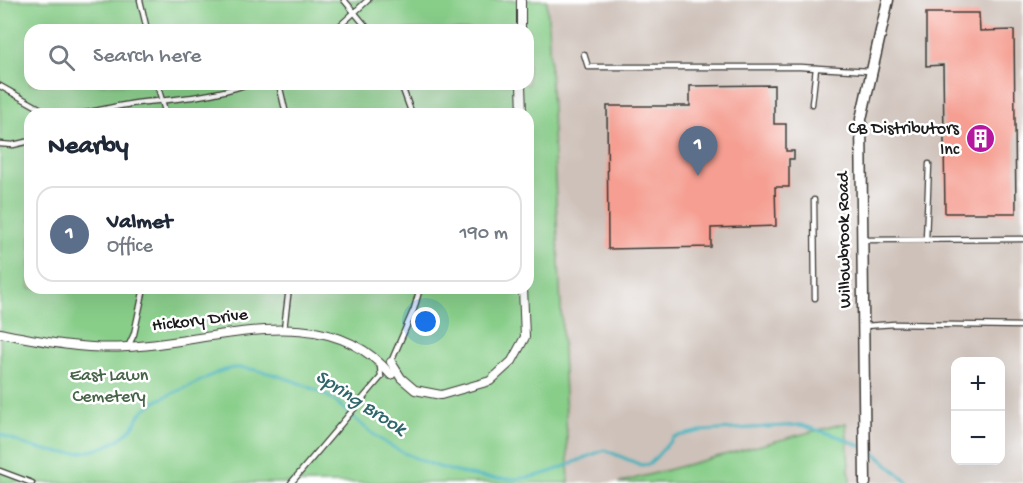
<!DOCTYPE html>
<meta charset="utf-8">
<style>
:root{--surface:#fff;--page:#f6f6f7;--text:#1f2937;--muted:#747a83;--line:#e0e1e3;--accent:#d93025}
body{margin:0;font-family:"Gochi Hand",sans-serif;background:var(--page);color:var(--text)}
.controls{position:absolute;right:18px;bottom:18px;display:grid;overflow:hidden;border-radius:12px;box-shadow:0 6px 24px #0002}
.controls button{width:54px;height:54px;display:grid;place-items:center;padding:0;border:0;border-bottom:2px solid var(--line);background:var(--surface);color:var(--text);font:30px sans-serif}
.you{position:absolute;left:426px;top:322px;width:21px;height:21px;margin:-15px;border:4px solid #fff;border-radius:50%;background:#1a73e8;box-shadow:0 0 0 9px #1a73e833}
.badge{display:grid;place-items:center;width:39px;height:39px;border-radius:50%;background:var(--accent);color:#fff;font-size:20px;font-weight:700}
.pin{position:absolute;translate:-50% -50px;filter:drop-shadow(0 2px 3px #0008)}
.pin::after{content:'';position:absolute;top:32px;width:21px;height:18px;background:inherit;clip-path:polygon(0 0,100% 0,50% 100%)}
.list{margin:0;padding:0;list-style:none}
h2{display:flex;justify-content:space-between;align-items:center;height:78px;margin:0;padding:0 24px;font-size:26px}
h2 small{font-size:20px;font-weight:400;color:var(--muted)}
.list li{display:grid;grid-template-columns:39px 1fr auto;gap:18px;align-items:center;box-sizing:border-box;height:96px;margin:0 12px 12px;padding:0 12px;border:2px solid var(--line);border-radius:18px}
.list b{display:block;font-size:22px;white-space:nowrap}
.list p{margin:0;font-size:20px;white-space:nowrap;color:var(--muted)}
.list em{font-size:20px;font-style:normal;color:var(--muted)}
.icon{flex:none;width:33px;height:33px;fill:none;stroke:currentColor;stroke-width:2;stroke-linecap:round;stroke-linejoin:round}
.map{position:relative;flex:none;width:1023px;height:483px;overflow:hidden}
.search{position:absolute;background:var(--surface);box-shadow:0 6px 24px #0002;left:24px;top:24px;width:510px;height:66px;display:flex;align-items:center;gap:15px;box-sizing:border-box;padding:0 21px;border-radius:18px;color:var(--muted);font-size:22px}
.panel{position:absolute;background:var(--surface);box-shadow:0 6px 24px #0002;left:24px;top:108px;width:510px;height:186px;border-radius:18px}
.map>svg:first-child{display:block}
.industrial{fill:#cec1b9;fill-rule:evenodd}
.green{fill:#88ce89;stroke:#527552;stroke-width:1.5;fill-rule:evenodd}
.lines{fill:none;stroke-linecap:round;stroke-linejoin:round}
.stream{stroke:#3fafba;stroke-width:3}
.building{fill:#f59e91}
.service-casing{stroke:#3b3934;stroke-width:7}
.minor-casing{stroke:#3b3934;stroke-width:10}
.tertiary-casing{stroke:#3b3934;stroke-width:13}
.service{stroke:#fff;stroke-width:4.5}
.minor{stroke:#fff;stroke-width:8}
.tertiary{stroke:#fff;stroke-width:10}
.labels{text-anchor:middle;dominant-baseline:central;stroke-width:5;stroke-linejoin:round;paint-order:stroke}
.poi-label{font-size:18px;fill:#1c1c1c;stroke:#fff;text-anchor:end}
.street-label{font-size:18px;fill:#1c1c1c;stroke:#fff}
.park-label{font-size:18px;fill:#476348;stroke:#fff}
.water-label{font-size:20px;font-style:italic;fill:#2e666b;stroke:#fff}
</style>
<div class="map">
<svg width="1023" height="483" viewBox="0 0 1023 483">
<rect width="100%" height="100%" fill="#fff"/>
<filter id="ink" filterUnits="userSpaceOnUse"><feTurbulence type="fractalNoise" baseFrequency=".0167" numOctaves="2"/><feDisplacementMap in="SourceGraphic" scale="12" xChannelSelector="R" yChannelSelector="G"/><feConvolveMatrix kernelMatrix="1 2 1 2 8 2 1 2 1" color-interpolation-filters="sRGB"/></filter>
<filter id="wash" filterUnits="userSpaceOnUse"><feTurbulence type="fractalNoise" baseFrequency=".008" numOctaves="4" result="noise"/><feDisplacementMap in="SourceGraphic" scale="24" xChannelSelector="R" yChannelSelector="G"/><feGaussianBlur stdDeviation="1.35" result="paint"/><feColorMatrix in="noise" values="0 0 0 0 0 0 0 0 0 0 0 0 0 0 0 0 0 1.4 0 .05"/><feComposite in="paint" operator="in"/></filter>
<g filter="url(#wash)">
<rect width="100%" height="100%" fill="#eddfbc"/>
<!-- industrial -->
<path class="industrial" d="M547 0H1023V483H569ZM956 362H1000V460H956Z"/>
<!-- green -->
<g class="green">
<path d="M0 0H547L569 483H0ZM30 30H528V84H30ZM30 114H528V288H30Z"/>
<path d="M846 423 850 483H618L818 430Z"/>
</g>
<g class="lines">
<!-- stream -->
<g class="stream">
<path d="M0 434C41 454 94 466 131 429 136 424 138 415 144 410 157 398 180 391 196 383 211 376 225 366 243 368 269 371 315 386 336 402 353 416 369 433 389 445 426 466 480 483 524 478 552 475 578 459 605 450L641 465 650 464 674 437 701 431 801 425 840 437 863 447"/>
<path d="M869 450 877 455 909 483"/>
</g>
</g>
<g id="blocks">
<!-- building -->
<g class="building">
<path d="M926 13H979L980 31 1014 30 1016 213H945L943 65 926 66Z"/>
<path d="M774 85V124H786V151H794V159H789V187H775L776 226 711 228V247L608 249 607 106H690V86Z"/>
</g>
</g>
</g>
<g filter="url(#ink)">
<use href="#blocks" fill-opacity="0" stroke="#3b3934" stroke-width="1.5"/>
<g class="lines">
<defs>
<g id="service">
<path d="M140 0 147 30"/>
<path d="M344 0 369 30"/>
<path d="M335 30 368 0"/>
<path d="M584 54 588 67H800L870 71"/>
<path d="M157 84 166 114"/>
<path d="M279 84 286 114"/>
<path d="M401 84 412 114"/>
<path d="M0 86 50 114"/>
<path d="M812 104 816 68"/>
<path d="M80 114C101 110 124 104 145 102 180 99 214 96 248 84"/>
<path d="M0 144 13 145 30 141"/>
<path d="M814 200 815 298"/>
<path d="M864 240 1023 239"/>
<path d="M926 240 929 164"/>
<path d="M864 326 895 324 1023 326"/>
<path d="M284 329 289 288"/>
<path d="M128 347 134 334 144 288"/>
<path d="M391 362 414 309 420 288"/>
<path d="M0 471 32 483"/>
<path d="M291 483 381 377 380 366"/>
</g>
<g id="minor">
<path d="M521 0V30"/>
<path d="M521 84 522 114"/>
<path d="M0 333C41 341 85 350 127 347 212 343 326 296 391 375"/>
<path d="M391 362 401 378 415 390 441 395 490 381 512 361 525 337 523 288"/>
</g>
<path id="tertiary" d="M865 483 861 119 888 0"/>
</defs>
<!-- service casing -->
<use href="#service" class="service-casing"/>
<!-- minor casing -->
<use href="#minor" class="minor-casing"/>
<!-- tertiary casing -->
<use href="#tertiary" class="tertiary-casing"/>
<!-- service -->
<use href="#service" class="service"/>
<!-- minor -->
<use href="#minor" class="minor"/>
<!-- tertiary -->
<use href="#tertiary" class="tertiary"/>
</g>
</g>
<!-- icons -->
<defs>
<symbol id="building-disc" viewBox="-11 -11 22 22"><circle r="9.5" fill="#b5179e" stroke="#fff"/><path d="M-4-6H4V6H1V3H-1V6H-4ZM-2.5-4.3h1.7v1.8h-1.7ZM.8-4.3h1.7v1.8H.8ZM-2.5-1h1.7V.8h-1.7ZM.8-1h1.7V.8H.8Z" fill="#fff"/></symbol>
</defs>
<g fill-rule="evenodd">
<use href="#building-disc" x="964" y="122" width="33" height="33"/>
</g>
<g class="labels">
<!-- poi labels -->
<g class="poi-label">
<text x="959" y="129">CB Distributors<tspan x="959" dy="21">Inc</tspan></text>
</g>
<!-- street labels -->
<g class="street-label">
<text transform="translate(845 240) rotate(-91)">Willowbrook Road</text>
<text transform="translate(200 321) rotate(-7)">Hickory Drive</text>
</g>
<!-- park labels -->
<g class="park-label">
<text x="109" y="376">East Lawn<tspan x="109" dy="21">Cemetery</tspan></text>
</g>
<!-- water labels -->
<g class="water-label">
<text transform="translate(360 404) rotate(33)">Spring Brook</text>
</g>
</g>
</svg>
<div class="controls">
<button>+</button>
<button>−</button>
</div>
<div class="you"></div>
<div class="pin badge" style="left:698px;top:176px;background:#5c6f8a">1</div>
<div class="search"><svg class="icon" aria-label="search" viewBox="0 0 24 24"><circle cx="10" cy="10" r="6"/><path d="M15 15l6 6"/></svg>Search here</div>
<section class="panel">
<h2>Nearby<small></small></h2>
<ul class="list">
<li><span class="badge" style="background:#5c6f8a">1</span><div><b>Valmet</b><p>Office</p></div><em>190 m</em></li>
</ul>
</section>
</div>
